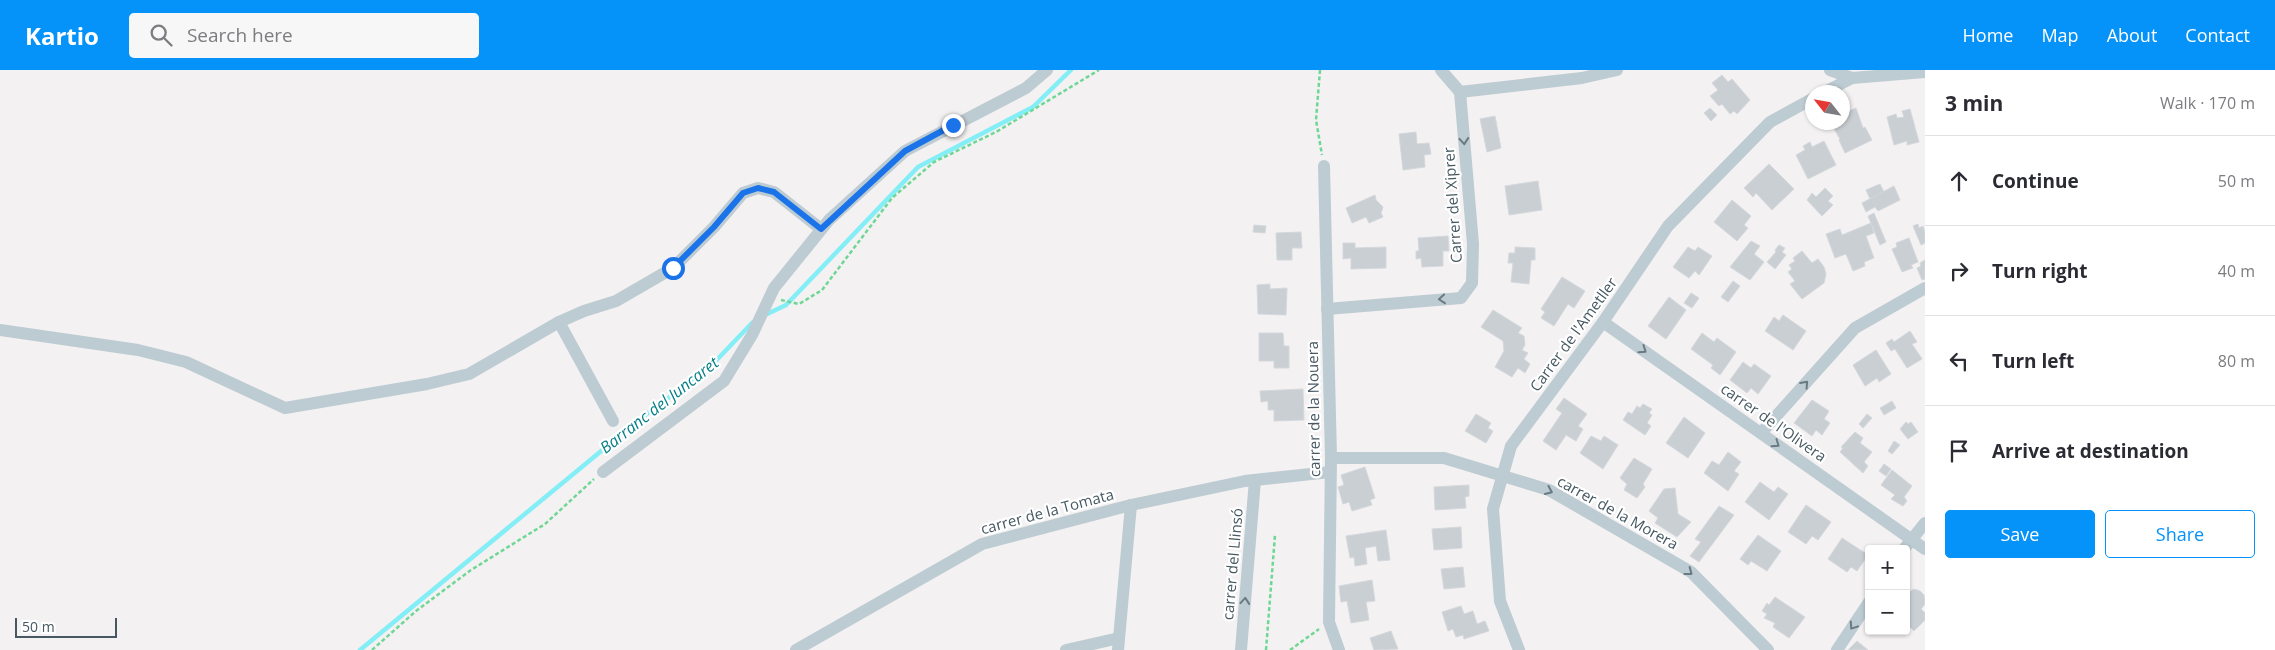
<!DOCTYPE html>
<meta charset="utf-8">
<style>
:root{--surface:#fff;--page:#f7f7f7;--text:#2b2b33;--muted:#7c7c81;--line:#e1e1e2;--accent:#0592f9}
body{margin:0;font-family:"Open Sans",sans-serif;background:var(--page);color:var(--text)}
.controls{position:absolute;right:15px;bottom:15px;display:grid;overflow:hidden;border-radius:5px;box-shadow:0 1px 4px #0004}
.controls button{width:45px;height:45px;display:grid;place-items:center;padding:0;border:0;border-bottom:1px solid var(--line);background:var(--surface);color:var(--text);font:25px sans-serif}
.compass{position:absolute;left:1805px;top:15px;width:45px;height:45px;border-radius:50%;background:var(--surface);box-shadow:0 1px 4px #0004;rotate:301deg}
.scale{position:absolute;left:15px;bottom:12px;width:102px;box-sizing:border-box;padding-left:5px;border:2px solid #465861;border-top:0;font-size:14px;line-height:18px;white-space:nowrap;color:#465861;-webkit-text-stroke:4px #fff;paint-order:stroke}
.stop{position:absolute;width:15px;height:15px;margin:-11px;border:4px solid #1a73e8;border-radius:50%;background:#fff}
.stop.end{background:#1a73e8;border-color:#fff;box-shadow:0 1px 5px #0008}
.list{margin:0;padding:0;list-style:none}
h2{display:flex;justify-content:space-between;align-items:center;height:65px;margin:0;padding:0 20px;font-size:21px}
h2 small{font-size:16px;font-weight:400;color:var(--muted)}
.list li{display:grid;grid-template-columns:32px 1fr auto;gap:15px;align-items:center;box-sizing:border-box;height:90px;padding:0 20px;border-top:1px solid var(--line)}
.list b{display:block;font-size:19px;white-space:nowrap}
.list em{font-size:16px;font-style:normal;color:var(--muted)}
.actions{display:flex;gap:10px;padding:15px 20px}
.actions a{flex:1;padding:11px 0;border:1px solid var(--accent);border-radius:5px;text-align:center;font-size:18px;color:var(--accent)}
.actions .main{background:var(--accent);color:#fff}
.icon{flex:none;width:28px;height:28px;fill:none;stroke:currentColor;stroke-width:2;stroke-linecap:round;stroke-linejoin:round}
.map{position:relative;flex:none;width:1925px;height:580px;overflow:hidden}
header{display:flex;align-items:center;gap:30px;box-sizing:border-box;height:70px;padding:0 25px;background:var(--accent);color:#fff}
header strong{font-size:24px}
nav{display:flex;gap:28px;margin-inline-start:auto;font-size:18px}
.search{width:350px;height:45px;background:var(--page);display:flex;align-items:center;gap:12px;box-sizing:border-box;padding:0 18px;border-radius:5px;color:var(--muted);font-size:19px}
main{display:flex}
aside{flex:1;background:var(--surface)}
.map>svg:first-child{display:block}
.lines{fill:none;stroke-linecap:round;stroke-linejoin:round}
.stream{stroke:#84eef6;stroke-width:4.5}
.building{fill:#cacfd4;stroke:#d4d8dd}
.path{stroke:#6fd795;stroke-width:2.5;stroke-dasharray:4 2.5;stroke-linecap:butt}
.minor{stroke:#bdcbd2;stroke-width:12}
.oneway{stroke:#6a7a83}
.route{stroke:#1a73e8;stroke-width:6}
.labels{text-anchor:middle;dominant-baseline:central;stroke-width:4.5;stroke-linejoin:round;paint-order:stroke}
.street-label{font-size:15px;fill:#465861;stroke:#fff}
.water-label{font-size:16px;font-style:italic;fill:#057e87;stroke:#fff}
</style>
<header>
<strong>Kartio</strong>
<div class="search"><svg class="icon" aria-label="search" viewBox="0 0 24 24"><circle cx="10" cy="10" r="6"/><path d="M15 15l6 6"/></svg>Search here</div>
<nav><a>Home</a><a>Map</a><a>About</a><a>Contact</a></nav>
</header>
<main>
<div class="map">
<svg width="1925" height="580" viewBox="0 0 1925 580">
<rect width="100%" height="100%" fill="#f3f1f1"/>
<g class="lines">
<!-- stream -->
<g class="stream">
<path d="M765 245 786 235 918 97 1033 37 1071 0"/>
<path d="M360 580 640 349 710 297 752 253"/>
</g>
</g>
<!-- building -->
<g class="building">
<path d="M1722 5 1728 12 1732 9 1750 30 1737 44 1734 41 1730 44 1722 34 1719 36 1710 26 1718 20 1712 13Z"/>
<path d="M1710 38 1717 45 1711 51 1704 43Z"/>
<path d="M1856 38 1863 58 1865 57 1872 70 1845 83 1839 70 1840 69 1830 52H1842V44Z"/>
<path d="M1910 39 1919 72 1907 75V71L1894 75 1887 47 1896 44 1897 48 1904 47 1902 41Z"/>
<path d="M1495 46 1501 78 1487 82 1480 49Z"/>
<path d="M1416 62 1417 74 1429 73 1431 84 1424 85 1425 97 1403 100 1399 64Z"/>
<path d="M1824 71 1836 95 1808 109 1796 85 1805 80 1803 76 1810 72 1812 77Z"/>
<path d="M1769 94 1794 119 1772 140 1756 123 1753 127 1744 118Z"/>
<path d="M1538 111 1542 140 1509 145 1505 116Z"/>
<path d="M1880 114 1884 122 1870 129 1866 120Z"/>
<path d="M1894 116 1900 130 1878 141 1875 137 1866 142 1862 133Z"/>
<path d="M1825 118 1833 126 1828 131 1833 135 1822 146 1807 130 1812 123 1816 127Z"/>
<path d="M1375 125 1376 130 1383 137 1381 143 1383 147 1369 153 1366 147 1352 153 1346 138Z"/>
<path d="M1732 130 1751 146 1744 155 1748 158 1737 171 1714 152Z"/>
<path d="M1874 143 1886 172 1880 175 1868 146Z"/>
<path d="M1871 153 1874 163 1866 166 1874 188 1864 192 1865 196 1853 201 1846 184 1835 188 1826 164 1840 159 1842 165Z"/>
<path d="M1918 154 1919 158 1923 156 1925 162V173L1921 175 1913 156Z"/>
<path d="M1254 155 1266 156 1265 163 1253 162Z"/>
<path d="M1301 162 1302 178H1292V190H1277L1276 163Z"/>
<path d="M1448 166 1449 181H1443V196L1422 197 1421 188 1416 189V181H1419L1418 168Z"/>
<path d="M1909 168 1918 192 1911 195 1913 198 1902 202 1892 179 1897 177 1896 173Z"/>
<path d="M1751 171 1760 176 1754 184 1764 192 1750 210 1730 197Z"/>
<path d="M1343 173H1355V178L1386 177V198L1351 199V188L1343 189Z"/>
<path d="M1779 175 1785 178 1782 182 1786 185 1775 199 1767 192 1776 182 1775 180Z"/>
<path d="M1515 177 1535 178V190H1531L1529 214 1511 212 1513 193H1508L1509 183H1515Z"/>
<path d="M1688 177 1695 181 1698 177 1712 186 1699 205 1695 201 1689 208 1673 197Z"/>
<path d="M1802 181 1812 193 1818 189 1824 197 1826 204 1824 213 1802 229 1790 214 1795 211 1788 202 1792 199 1789 195 1795 191 1793 188Z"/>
<path d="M1925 190V209L1922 210 1917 198 1921 196 1920 193Z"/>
<path d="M1562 207 1585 221 1574 238 1568 234 1554 256 1541 248 1545 242 1541 239Z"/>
<path d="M1733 211 1740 216 1728 232 1721 227Z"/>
<path d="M1270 214V219L1287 218 1286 245 1258 244 1257 215Z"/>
<path d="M1691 223 1699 228 1692 238 1684 233Z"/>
<path d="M1669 227 1686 240 1666 269 1648 256Z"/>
<path d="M1493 240 1522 258 1518 263 1524 266 1525 275 1522 280 1528 283 1524 289 1530 294 1525 303 1518 298 1512 307 1495 297 1504 281 1503 271 1481 257Z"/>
<path d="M1783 245 1806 261 1793 280 1765 261 1774 247 1779 251Z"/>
<path d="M1910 261 1917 272 1912 274 1922 289 1907 298 1895 279 1891 281 1886 273 1892 269 1894 272Z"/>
<path d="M1259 263H1283L1284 276H1289V298H1274V291H1259Z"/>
<path d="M1702 263 1714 272 1717 268 1736 282 1720 305 1711 298 1713 295 1691 279Z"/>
<path d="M1876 280 1891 304 1879 312 1877 308 1865 316 1853 295Z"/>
<path d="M1743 292 1751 298 1754 294 1771 306 1758 324 1751 318 1747 323 1730 310Z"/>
<path d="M1303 319 1304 350 1274 351V340H1268V331L1261 332 1260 321Z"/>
<path d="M1564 328 1587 344 1578 356 1583 359 1576 371 1566 365 1556 380 1543 371 1562 343 1556 339Z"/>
<path d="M1812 330 1829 341 1824 349 1830 353 1822 365 1816 360 1812 366 1794 353Z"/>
<path d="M1892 331 1896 338 1884 345 1880 338Z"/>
<path d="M1643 334 1652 339 1649 343 1652 345 1647 353 1651 356 1645 365 1623 350 1628 342 1632 344 1637 336 1640 338Z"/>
<path d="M1476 344 1491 353 1488 358 1493 361 1486 373 1465 361Z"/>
<path d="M1867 344 1872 348 1863 358 1859 354Z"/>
<path d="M1684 347 1705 363 1688 388 1666 373Z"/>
<path d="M1906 352 1908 354 1911 352 1918 362 1908 369 1900 359Z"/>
<path d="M1855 362 1863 368 1860 373 1872 382 1864 392 1868 396 1863 403 1840 382 1843 378 1841 377Z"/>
<path d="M1591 366 1601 371 1604 366 1618 375 1603 399 1580 383Z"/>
<path d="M1894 371 1900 375 1892 384 1888 381Z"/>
<path d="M1728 382 1741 392 1734 401 1739 404 1728 421 1704 403 1712 391 1719 395Z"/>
<path d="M1634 388 1652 399 1643 414 1645 417 1637 428 1624 420 1627 414 1620 408Z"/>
<path d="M1884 394 1891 399 1886 406 1879 401Z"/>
<path d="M1365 397 1375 428 1370 430 1372 435 1352 441 1349 432 1343 434 1338 417 1344 415 1341 405Z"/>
<path d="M1892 400 1912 416 1904 427 1907 431 1903 436 1891 429 1895 425 1881 415Z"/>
<path d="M1760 412 1774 422 1778 417 1788 424 1769 450 1745 432Z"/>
<path d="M1469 415V426L1465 427 1466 438 1435 440 1434 417Z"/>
<path d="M1675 418 1678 444 1691 452 1677 467 1655 453 1658 448 1649 441 1664 419Z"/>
<path d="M1806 435 1831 452 1818 470 1812 466 1806 474 1788 462Z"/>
<path d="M1719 436 1734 445 1699 492 1690 486 1701 472 1695 469Z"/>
<path d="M1461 457 1462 478 1434 480 1432 459Z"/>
<path d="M1386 460 1390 490 1378 491 1376 476 1365 478 1367 494 1355 496 1354 487 1350 488 1346 466Z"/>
<path d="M1758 465 1781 481 1767 501 1751 491 1748 495 1740 489Z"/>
<path d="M1842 468 1868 485 1857 501 1851 497 1847 502 1828 489Z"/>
<path d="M1463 497 1465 517 1444 519 1441 499Z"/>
<path d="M1372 510 1375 531 1366 532 1369 550 1351 553 1347 531 1341 532 1339 516Z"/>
<path d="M1914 519 1920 521 1924 525 1925 534 1921 539 1925 543V550L1914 561 1906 553V524Z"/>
<path d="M1775 527 1805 547 1789 568 1773 557 1775 553 1764 548 1767 544 1762 541 1767 533 1769 535Z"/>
<path d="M1461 536 1464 544 1473 541 1477 554 1485 551 1489 561 1464 569 1463 565 1456 567 1453 559 1448 561 1442 542Z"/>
<path d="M1391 561 1398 579 1374 580 1370 568Z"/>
<path d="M1857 571 1868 580H1848Z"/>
</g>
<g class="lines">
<!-- path -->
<g class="path">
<path d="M1320 0 1316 50 1322 85"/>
<path d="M781 230 799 234 822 220 892 128 934 92 996 62 1099 0"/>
<path d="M372 580 416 541 471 500 545 454 594 409"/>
<path d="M1266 580 1275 465"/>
<path d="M1290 580 1319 559"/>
</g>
<!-- minor -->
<g class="minor">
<path d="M1441 0 1460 22"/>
<path d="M1830 0 1852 8"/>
<path d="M1460 22 1582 8 1617 0"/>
<path d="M1825 22 1852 8 1925 2"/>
<path d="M1324 96 1331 388 1329 552 1339 580"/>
<path d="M1327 239 1461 228 1472 213 1473 174 1460 22"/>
<path d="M559 252 613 351"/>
<path d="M1603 252 1925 479"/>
<path d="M0 260 138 280 186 292 285 338 427 314 469 304 559 252 584 241 616 231 673 198 714 157 743 123 758 118 774 122 821 159"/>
<path d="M1761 363 1855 258 1925 218"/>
<path d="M1331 388H1444L1549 420 1691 502 1768 580"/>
<path d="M603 402 724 311 752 265 774 218 829 150 905 81 1026 18 1047 0"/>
<path d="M1904 479 1925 453"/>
<path d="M796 580 982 474 1131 435 1245 411 1330 402"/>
<path d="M1066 580 1119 568"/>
<path d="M1118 580 1131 435"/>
<path d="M1241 580 1255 410"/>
<path d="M1519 580 1500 531 1493 439 1511 376 1603 252 1668 156 1770 52 1812 29"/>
<path d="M1837 580 1869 532"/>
</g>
</g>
<!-- one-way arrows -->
<defs><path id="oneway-chevron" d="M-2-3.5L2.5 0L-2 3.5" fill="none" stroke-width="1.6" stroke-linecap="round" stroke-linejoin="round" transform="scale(1.25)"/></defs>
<g class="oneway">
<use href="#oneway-chevron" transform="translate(1464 71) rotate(85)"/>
<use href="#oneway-chevron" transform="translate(1442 229) rotate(175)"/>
<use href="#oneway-chevron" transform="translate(1643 280) rotate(35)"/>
<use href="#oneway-chevron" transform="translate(1805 314) rotate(-48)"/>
<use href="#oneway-chevron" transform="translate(1776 374) rotate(35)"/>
<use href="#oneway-chevron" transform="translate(1549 421) rotate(24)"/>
<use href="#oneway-chevron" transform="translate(1689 502) rotate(37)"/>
<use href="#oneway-chevron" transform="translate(1245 531) rotate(-85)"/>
<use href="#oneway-chevron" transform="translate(1853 556) rotate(124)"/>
</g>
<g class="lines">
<!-- route -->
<path class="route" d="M673 198 714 157 743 123 758 118 774 122 821 159 905 81 953 55"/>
</g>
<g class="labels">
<!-- street labels -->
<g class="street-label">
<text transform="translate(1452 135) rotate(-94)">Carrer del Xiprer</text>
<text transform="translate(1573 264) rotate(-54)">Carrer de l'Ametller</text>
<text transform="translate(1313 339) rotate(-91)">carrer de la Nouera</text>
<text transform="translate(1774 352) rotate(35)">carrer de l'Olivera</text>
<text transform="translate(1047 441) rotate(-15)">carrer de la Tomata</text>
<text transform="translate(1618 442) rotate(29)">carrer de la Morera</text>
<text transform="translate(1232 494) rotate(-85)">carrer del Llinsó</text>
</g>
<!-- water labels -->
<g class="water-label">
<text transform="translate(659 335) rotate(-38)">Barranc del Juncaret</text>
</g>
</g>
</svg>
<div class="controls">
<button>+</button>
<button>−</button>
</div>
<svg class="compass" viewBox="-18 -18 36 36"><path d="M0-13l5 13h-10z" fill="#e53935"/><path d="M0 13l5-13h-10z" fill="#7c7c81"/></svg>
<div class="scale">50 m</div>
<div class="stop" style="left:673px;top:198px"></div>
<div class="stop end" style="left:953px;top:55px"></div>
</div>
<aside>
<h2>3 min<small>Walk · 170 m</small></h2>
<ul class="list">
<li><svg class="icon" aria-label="ahead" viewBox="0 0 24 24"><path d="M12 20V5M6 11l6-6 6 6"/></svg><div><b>Continue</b></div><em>50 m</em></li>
<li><svg class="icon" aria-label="right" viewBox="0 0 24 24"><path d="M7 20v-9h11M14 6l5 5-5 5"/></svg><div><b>Turn right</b></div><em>40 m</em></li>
<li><svg class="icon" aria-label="left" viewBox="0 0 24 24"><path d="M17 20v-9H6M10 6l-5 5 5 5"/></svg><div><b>Turn left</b></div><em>80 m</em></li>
<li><svg class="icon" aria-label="arrive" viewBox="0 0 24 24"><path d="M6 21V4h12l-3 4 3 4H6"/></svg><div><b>Arrive at destination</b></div></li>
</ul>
<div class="actions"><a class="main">Save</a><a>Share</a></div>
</aside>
</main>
